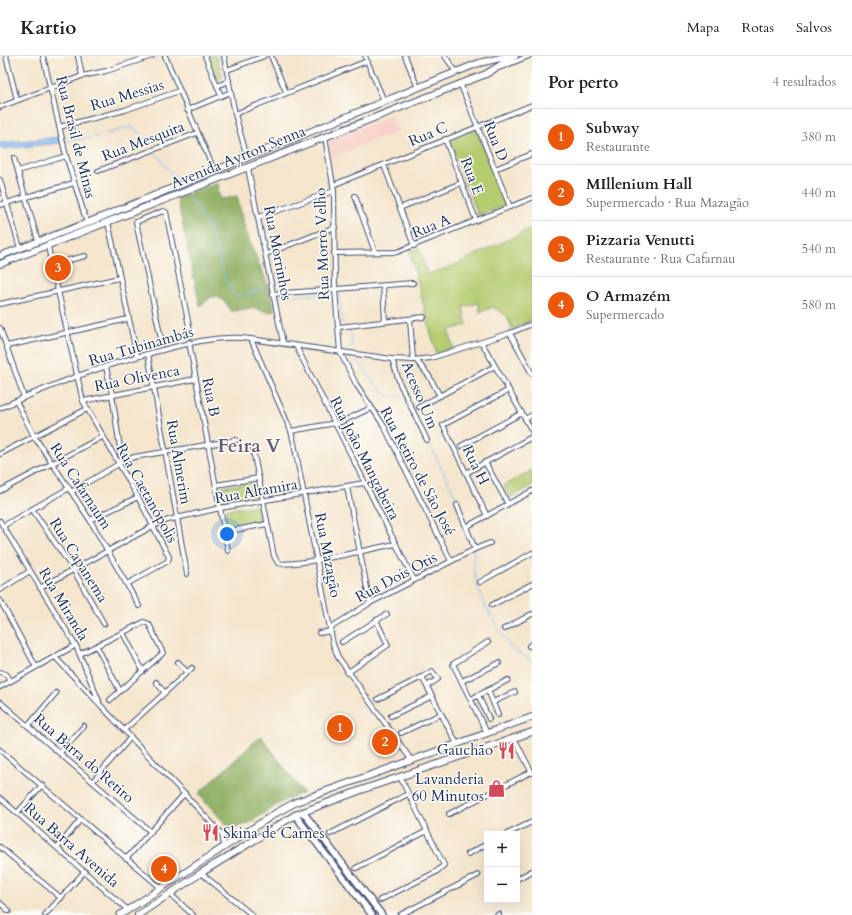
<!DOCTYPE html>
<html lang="pt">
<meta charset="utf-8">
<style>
:root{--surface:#fff;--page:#f6f6f6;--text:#202124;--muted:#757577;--line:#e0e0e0;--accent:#ea580c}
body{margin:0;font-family:Cardo,serif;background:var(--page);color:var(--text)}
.controls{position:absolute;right:12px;bottom:12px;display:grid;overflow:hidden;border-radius:0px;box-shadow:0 4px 16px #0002}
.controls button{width:36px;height:36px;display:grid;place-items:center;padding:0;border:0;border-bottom:1px solid var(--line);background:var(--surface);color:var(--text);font:20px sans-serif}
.you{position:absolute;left:227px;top:478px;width:14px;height:14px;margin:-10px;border:3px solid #fff;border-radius:50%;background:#1a73e8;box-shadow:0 0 0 6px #1a73e833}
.badge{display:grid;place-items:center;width:26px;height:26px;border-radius:50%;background:var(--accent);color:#fff;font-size:13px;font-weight:700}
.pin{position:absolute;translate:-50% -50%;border:2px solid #fff;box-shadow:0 1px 4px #0006}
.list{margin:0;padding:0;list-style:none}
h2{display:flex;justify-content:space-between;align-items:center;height:52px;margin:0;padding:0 16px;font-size:17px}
h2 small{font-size:13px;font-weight:400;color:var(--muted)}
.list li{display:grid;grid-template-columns:26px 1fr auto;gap:12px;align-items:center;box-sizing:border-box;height:56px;padding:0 16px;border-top:1px solid var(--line)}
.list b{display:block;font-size:15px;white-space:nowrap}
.list p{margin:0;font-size:13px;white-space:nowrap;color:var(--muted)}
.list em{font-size:13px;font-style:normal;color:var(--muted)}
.map{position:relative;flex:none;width:532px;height:859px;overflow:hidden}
header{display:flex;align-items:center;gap:24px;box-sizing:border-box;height:56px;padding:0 20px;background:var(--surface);border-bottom:1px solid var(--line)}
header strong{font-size:19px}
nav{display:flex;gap:22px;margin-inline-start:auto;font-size:14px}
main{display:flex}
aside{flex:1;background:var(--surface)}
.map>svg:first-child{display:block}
.built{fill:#f7d0c9}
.green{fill:#b5cc71;stroke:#687e68}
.forest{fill:#90b063;stroke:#567060}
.water{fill:#86b9f4;stroke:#5074a9}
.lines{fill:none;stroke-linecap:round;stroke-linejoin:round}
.stream{stroke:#86b9f4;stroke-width:1}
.street-casing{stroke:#3c4a6e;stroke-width:6}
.secondary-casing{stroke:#3c4a6e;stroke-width:8}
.primary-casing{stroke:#3c4a6e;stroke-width:8}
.street{stroke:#fff;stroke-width:4}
.secondary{stroke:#fff;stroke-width:5.5}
.primary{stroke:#fff;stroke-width:6}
.labels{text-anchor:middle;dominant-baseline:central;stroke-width:3;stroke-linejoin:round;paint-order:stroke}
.street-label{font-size:15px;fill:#1b2f5e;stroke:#fdfcf7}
.poi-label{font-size:15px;fill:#1b2f5e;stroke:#fdfcf7;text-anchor:end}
.district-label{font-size:19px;font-weight:bold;fill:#625c74;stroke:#fdfcf7}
</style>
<header>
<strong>Kartio</strong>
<nav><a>Mapa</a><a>Rotas</a><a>Salvos</a></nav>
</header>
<main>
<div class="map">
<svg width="532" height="859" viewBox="0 0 532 859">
<rect width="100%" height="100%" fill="#fdfcf7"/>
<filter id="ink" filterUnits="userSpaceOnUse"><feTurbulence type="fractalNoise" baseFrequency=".025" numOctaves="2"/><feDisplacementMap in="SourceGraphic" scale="8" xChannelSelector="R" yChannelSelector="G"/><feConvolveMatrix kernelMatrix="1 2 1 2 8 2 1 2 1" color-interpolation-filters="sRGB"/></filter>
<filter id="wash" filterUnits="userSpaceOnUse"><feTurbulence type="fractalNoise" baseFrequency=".012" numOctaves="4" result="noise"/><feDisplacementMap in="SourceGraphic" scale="16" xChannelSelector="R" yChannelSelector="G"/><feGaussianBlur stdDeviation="0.9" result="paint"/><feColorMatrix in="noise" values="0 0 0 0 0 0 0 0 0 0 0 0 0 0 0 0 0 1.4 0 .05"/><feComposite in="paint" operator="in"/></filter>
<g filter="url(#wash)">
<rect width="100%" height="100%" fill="#f4e5cc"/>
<!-- built -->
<path class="built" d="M391 59 398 75 331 101 327 84Z"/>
<!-- green -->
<g class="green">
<path d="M206 0H216L223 22 217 25Z"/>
<path d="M476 73 506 149 478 159 449 84Z"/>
<path d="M532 172V264L512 273 507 260 493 251 480 256 479 247 463 251 467 269 449 274 453 292 436 297 410 196 419 192 427 218 448 212Z"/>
<path d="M532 414V430L509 442 504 430Z"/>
<path d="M255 426 258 440 222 446 220 431Z"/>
<path d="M259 449 261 464 227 470 225 454Z"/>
</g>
<!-- forest -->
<g class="forest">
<path d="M218 127 219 141 225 143 237 140 246 177 270 234 275 255C265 258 259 252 250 252 243 253 238 255 231 255L226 247 217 240 211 241 200 250 177 142Z"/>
<path d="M261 680 303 737C294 740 284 744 275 750 261 758 246 775 228 770L198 738Z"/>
</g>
<!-- water -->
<path class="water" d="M59 81 61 87 0 93V87Z"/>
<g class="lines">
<!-- stream -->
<g class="stream">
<path d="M64 85 89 82 131 71 138 76 150 89"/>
<path d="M154 95 177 124"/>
<path d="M187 139C196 149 203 161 209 172 216 186 224 235 237 239 246 241 255 235 263 231"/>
<path d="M339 238 343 267"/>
<path d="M278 240 314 239 322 236 332 237"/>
<path d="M350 272 352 291"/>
<path d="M352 301C370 313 370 332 394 342L399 339 404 342 411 355"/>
<path d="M420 374 424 383"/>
<path d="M426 386 431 391 456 441V447"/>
<path d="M474 495 473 509 477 530 486 551 511 592 532 605"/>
</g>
</g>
</g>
<g filter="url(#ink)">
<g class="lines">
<defs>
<g id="street">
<path d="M6 0 17 44"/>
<path d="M43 0 66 100 87 167"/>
<path d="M78 0 82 20"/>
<path d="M165 0 214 114"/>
<path d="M205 0 221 40"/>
<path d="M224 0 235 58 247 101"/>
<path d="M271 0 286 36"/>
<path d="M365 0 384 45"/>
<path d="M405 0 418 32"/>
<path d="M445 0 456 16"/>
<path d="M499 12 529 0"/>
<path d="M227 14 264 0"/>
<path d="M460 27 510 151"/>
<path d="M217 30 229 25"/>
<path d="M0 51 82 20 106 15 152 0"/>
<path d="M187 54 231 36"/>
<path d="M235 58 367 5"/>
<path d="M59 71 125 54 179 35"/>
<path d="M325 81 334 135 335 233 340 296 356 328 384 370 451 505"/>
<path d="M445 83 476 164"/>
<path d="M14 102 38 185"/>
<path d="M384 109 414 190"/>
<path d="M248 112 283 287"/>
<path d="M495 113 532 98"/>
<path d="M18 115 66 100"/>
<path d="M98 115 197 77"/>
<path d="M0 124 20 192"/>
<path d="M333 129 532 49"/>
<path d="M355 140 375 196"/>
<path d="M0 149 74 127"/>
<path d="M400 152 461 127"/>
<path d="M259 161 334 135"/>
<path d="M108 166 137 300"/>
<path d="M48 191 83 345 138 441 169 501 168 505 127 528"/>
<path d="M334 197 397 196 532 142"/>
<path d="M266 198 335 171"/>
<path d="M53 208 85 200"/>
<path d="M383 230 385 265"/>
<path d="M273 238 413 227"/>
<path d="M0 248 119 222"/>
<path d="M410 263 413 304"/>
<path d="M339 271 424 261"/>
<path d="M0 272 24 341"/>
<path d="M510 277 532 318"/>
<path d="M251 283 291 375 294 387 333 588 338 601 412 705"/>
<path d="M189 286 228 495"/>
<path d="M162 287 136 166 163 155 166 156 191 280"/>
<path d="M482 287 532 375"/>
<path d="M7 290 128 263"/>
<path d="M296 290 414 524"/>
<path d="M148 298 187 518"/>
<path d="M392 303 400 328 427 384"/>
<path d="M416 304 429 320 440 340"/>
<path d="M106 311 112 338 122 406"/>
<path d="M16 345 34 380 90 464 139 550"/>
<path d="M83 345 195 323"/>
<path d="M419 351 495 310"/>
<path d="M0 352C47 331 97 311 147 298 179 290 209 280 243 282L392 303 413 304 431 302 510 277 532 268"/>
<path d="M525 363 532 359"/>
<path d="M291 375 341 366 371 352"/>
<path d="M461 390 522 357"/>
<path d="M253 394 274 500 278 507C292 512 375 492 395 488"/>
<path d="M0 398 87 353"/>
<path d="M485 406 508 448"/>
<path d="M466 417 532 381"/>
<path d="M216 429 259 422"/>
<path d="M347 431 370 547"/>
<path d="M0 435 102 381"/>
<path d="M71 436 122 406 134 401 236 384"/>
<path d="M457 449 475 493 490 487"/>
<path d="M32 453 73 513 104 568"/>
<path d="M487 460 443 369 509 334"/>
<path d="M90 464 138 441"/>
<path d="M0 465 77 592 99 645"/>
<path d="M3 470 69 432"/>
<path d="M466 471 532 435"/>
<path d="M225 476 267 468"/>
<path d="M480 526 532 497"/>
<path d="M40 532 153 470 168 464 220 452 364 427"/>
<path d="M0 534 30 515"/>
<path d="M0 544 36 611"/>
<path d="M492 549 532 528"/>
<path d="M330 572 370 547 475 493"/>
<path d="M504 573 532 558"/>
<path d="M123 577 143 615"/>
<path d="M319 577 331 575"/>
<path d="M342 586 387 558"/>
<path d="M529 590 532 588"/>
<path d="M97 591 120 635"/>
<path d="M80 598 144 566 149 568 163 597 110 644"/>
<path d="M55 601 222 778 224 792"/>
<path d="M178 606 187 616"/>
<path d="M0 616 6 618 11 625"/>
<path d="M347 617 388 589 376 564"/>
<path d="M422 621 432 615 438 623 427 630"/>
<path d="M462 625 499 607"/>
<path d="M156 626 164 636"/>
<path d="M0 631 76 589"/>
<path d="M488 634 498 659"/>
<path d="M478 639 489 663"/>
<path d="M378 643 422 621 457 688"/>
<path d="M471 643 508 624"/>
<path d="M0 646 151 776"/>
<path d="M493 646 515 636"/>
<path d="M391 660 432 640"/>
<path d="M28 670 56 637"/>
<path d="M124 674 192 612"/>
<path d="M401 677 441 658"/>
<path d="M487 677 453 608 488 586"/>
<path d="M514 682 532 717"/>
<path d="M0 694 161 832"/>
<path d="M60 697 84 670"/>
<path d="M93 725 131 681"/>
<path d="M0 742 128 854"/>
<path d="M17 757 42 729"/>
<path d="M449 758 531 716"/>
<path d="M222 778 239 782"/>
<path d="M330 778 408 738"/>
<path d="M507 778 532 766"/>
<path d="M0 791 61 842"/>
<path d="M58 791 81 763"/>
<path d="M468 798 487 788"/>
<path d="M126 803 185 737"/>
<path d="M356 812 427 775"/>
<path d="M201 817 252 859"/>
<path d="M517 823 532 815"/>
<path d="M170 838 193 859"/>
<path d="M380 844 436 816 444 809 400 721"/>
<path d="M0 847 9 855"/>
<path d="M45 859 85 815"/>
<path d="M400 859 478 819"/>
<path d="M497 859 499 858"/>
</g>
<g id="secondary">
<path d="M303 756 382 859"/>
<path d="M295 759 372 859"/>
</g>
<g id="primary">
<path d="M0 200 87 167 456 16 479 7 509 0"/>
<path d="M0 208 486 18 515 0"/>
<path d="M120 859 276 757 296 746 532 661"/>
<path d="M138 859 201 817 295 759 364 733 532 676"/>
</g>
</defs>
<!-- street casing -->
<use href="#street" class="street-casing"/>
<!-- secondary casing -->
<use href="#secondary" class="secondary-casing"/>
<!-- primary casing -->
<use href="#primary" class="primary-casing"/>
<!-- street -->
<use href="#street" class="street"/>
<!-- secondary -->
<use href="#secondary" class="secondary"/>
<!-- primary -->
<use href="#primary" class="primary"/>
</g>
</g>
<!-- icons -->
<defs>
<symbol id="restaurant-bare" viewBox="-9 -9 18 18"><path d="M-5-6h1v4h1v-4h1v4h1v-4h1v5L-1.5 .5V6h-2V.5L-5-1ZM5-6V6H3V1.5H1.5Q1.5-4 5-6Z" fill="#d1495b" stroke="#fdfcf7" stroke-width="2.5" paint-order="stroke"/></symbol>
<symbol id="shop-bare" viewBox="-9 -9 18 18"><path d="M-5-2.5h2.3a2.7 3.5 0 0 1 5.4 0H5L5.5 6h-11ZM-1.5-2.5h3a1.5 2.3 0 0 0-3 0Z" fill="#d1495b" stroke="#fdfcf7" stroke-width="2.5" paint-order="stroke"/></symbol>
</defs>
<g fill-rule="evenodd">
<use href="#restaurant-bare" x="494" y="682" width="25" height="25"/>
<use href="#shop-bare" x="484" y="720" width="25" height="25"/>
<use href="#restaurant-bare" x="198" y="764" width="25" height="25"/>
</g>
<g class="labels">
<!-- street labels -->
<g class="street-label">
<text transform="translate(127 39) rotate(-17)">Rua Messias</text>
<text transform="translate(428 78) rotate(-23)">Rua C</text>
<text transform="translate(76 81) rotate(76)">Rua Brasil de Minas</text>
<text transform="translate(143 85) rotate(-21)">Rua Mesquita</text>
<text transform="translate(496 85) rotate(68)">Rua D</text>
<text transform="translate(238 101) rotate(-22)">Avenida Ayrton Senna</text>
<text transform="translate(472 120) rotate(69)">Rua E</text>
<text transform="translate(431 170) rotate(-22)">Rua A</text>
<text transform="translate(322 188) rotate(-92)">Rua Morro Velho</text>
<text transform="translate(278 197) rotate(79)">Rua Morrinhos</text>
<text transform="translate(141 290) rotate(-16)">Rua Tubinambás</text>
<text transform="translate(137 322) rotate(-11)">Rua Olivenca</text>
<text transform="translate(420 339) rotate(67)">Acesso Um</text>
<text transform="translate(211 341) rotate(79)">Rua B</text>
<text transform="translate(365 402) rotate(63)">Rua João Mangabeira</text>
<text transform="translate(179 406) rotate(80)">Rua Almerim</text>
<text transform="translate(476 409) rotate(64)">Rua H</text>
<text transform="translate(418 415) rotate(62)">Rua Retiro de São José</text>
<text transform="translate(81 430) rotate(57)">Rua Cafarnaum</text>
<text transform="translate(256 435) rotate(-10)">Rua Altamira</text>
<text transform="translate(147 437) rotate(61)">Rua Caetanópolis</text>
<text transform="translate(328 499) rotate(79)">Rua Mazagão</text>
<text transform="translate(79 504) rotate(58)">Rua Capanema</text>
<text transform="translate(396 521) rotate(-28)">Rua Dois Otis</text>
<text transform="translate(64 548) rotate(59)">Rua Miranda</text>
<text transform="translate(84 702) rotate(41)">Rua Barra do Retiro</text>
<text transform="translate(72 789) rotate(41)">Rua Barra Avenida</text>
</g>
<!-- poi labels -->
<g class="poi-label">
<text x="493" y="694">Gauchão</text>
<text x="484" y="723">Lavanderia<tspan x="484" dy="17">60 Minutos</tspan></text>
<text x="223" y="777" text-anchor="start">Skina de Carnes</text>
</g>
<!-- district labels -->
<g class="district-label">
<text x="249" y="390">Feira V</text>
</g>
</g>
</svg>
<div class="controls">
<button>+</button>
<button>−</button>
</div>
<div class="you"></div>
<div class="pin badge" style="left:340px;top:672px">1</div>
<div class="pin badge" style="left:385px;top:686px">2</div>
<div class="pin badge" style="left:58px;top:212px">3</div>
<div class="pin badge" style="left:164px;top:813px">4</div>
</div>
<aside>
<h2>Por perto<small>4 resultados</small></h2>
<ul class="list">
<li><span class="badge">1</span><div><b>Subway</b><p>Restaurante</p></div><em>380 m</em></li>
<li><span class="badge">2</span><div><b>MIllenium Hall</b><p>Supermercado · Rua Mazagão</p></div><em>440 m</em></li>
<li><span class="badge">3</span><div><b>Pizzaria Venutti</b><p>Restaurante · Rua Cafarnau</p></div><em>540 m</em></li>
<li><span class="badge">4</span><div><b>O Armazém</b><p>Supermercado</p></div><em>580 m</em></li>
</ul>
</aside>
</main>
